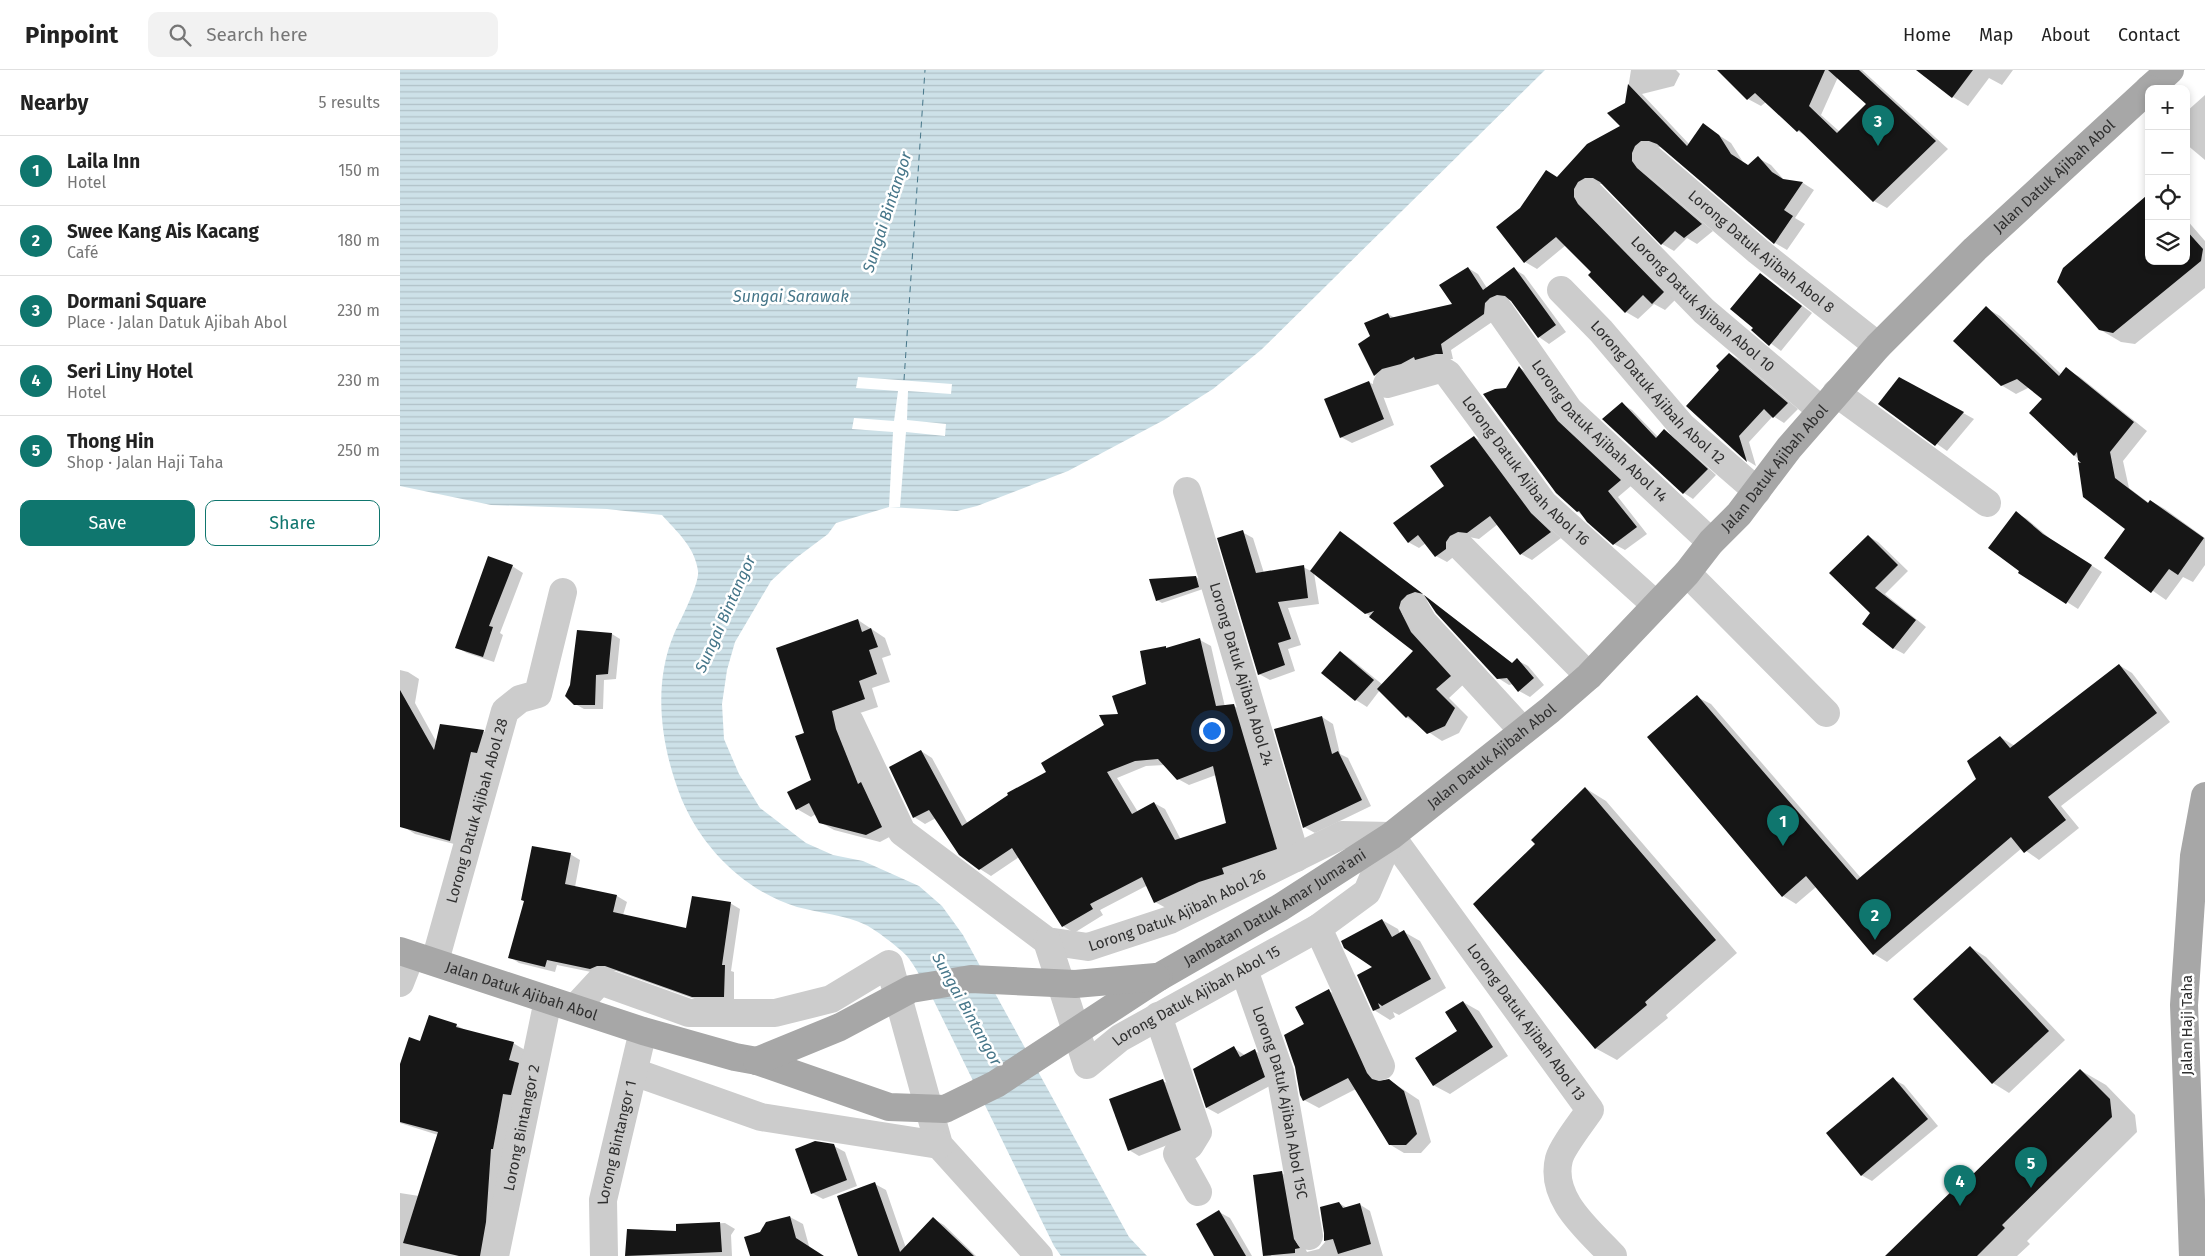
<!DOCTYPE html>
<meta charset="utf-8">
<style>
:root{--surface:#fff;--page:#f2f2f2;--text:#222;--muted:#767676;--line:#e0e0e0;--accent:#0f766e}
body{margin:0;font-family:"Fira Sans",sans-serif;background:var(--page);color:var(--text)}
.controls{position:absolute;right:15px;top:15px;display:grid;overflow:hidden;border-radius:10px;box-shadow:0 2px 8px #0003}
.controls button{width:45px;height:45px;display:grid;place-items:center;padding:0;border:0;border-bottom:1px solid var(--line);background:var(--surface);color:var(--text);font:25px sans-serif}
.you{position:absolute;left:811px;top:660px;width:18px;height:18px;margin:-12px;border:4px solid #fff;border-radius:50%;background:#1a73e8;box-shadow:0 0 0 8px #1a73e833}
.badge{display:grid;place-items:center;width:32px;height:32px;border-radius:50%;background:var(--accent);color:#fff;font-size:16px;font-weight:700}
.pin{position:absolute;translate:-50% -41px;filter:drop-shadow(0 1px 2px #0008)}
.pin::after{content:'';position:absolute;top:26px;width:18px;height:15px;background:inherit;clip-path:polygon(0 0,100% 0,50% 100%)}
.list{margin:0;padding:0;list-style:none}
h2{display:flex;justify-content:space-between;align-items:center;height:65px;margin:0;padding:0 20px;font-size:21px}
h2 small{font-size:16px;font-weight:400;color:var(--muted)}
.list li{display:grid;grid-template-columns:32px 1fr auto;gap:15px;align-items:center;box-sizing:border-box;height:70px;padding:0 20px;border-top:1px solid var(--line)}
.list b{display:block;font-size:19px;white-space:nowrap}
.list p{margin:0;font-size:16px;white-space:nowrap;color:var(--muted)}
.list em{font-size:16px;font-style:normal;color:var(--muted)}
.actions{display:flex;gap:10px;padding:15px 20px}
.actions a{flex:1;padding:11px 0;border:1px solid var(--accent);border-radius:10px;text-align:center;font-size:18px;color:var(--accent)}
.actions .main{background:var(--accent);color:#fff}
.icon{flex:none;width:28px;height:28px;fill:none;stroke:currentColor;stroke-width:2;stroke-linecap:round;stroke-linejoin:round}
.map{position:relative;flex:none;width:1805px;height:1186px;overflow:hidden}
header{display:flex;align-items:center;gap:30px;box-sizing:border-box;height:70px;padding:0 25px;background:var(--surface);border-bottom:1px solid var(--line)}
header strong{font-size:24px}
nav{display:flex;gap:28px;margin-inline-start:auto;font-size:18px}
.search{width:350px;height:45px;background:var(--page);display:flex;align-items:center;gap:12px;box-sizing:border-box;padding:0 18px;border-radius:10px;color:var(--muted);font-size:19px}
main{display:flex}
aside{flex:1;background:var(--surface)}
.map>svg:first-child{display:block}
.water{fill:url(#water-rules)}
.pier{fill:#fff}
.shadow{fill:#0003;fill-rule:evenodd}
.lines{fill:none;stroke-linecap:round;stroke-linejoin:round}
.ferry{stroke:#467689;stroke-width:1;stroke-dasharray:6 5;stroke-linecap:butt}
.building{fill:#161616;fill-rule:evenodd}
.minor{stroke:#ccc;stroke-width:28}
.major{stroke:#a7a7a7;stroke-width:28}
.major-bridge{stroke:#a7a7a7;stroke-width:28}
.labels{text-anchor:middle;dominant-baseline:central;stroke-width:5;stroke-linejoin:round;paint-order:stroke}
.street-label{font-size:15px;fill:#2f2f2f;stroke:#fff}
.water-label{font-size:16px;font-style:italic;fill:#467689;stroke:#fff}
</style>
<header>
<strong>Pinpoint</strong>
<div class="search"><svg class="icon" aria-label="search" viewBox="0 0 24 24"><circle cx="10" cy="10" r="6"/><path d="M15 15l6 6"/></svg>Search here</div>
<nav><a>Home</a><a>Map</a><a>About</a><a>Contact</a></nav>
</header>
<main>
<aside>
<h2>Nearby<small>5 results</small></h2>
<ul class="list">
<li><span class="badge">1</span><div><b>Laila Inn</b><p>Hotel</p></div><em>150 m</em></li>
<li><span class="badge">2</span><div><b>Swee Kang Ais Kacang</b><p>Café</p></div><em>180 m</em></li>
<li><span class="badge">3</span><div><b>Dormani Square</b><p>Place · Jalan Datuk Ajibah Abol</p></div><em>230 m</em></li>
<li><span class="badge">4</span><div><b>Seri Liny Hotel</b><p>Hotel</p></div><em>230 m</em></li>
<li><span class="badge">5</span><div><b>Thong Hin</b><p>Shop · Jalan Haji Taha</p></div><em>250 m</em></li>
</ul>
<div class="actions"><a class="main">Save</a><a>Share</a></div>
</aside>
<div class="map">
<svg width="1805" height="1186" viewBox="0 0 1805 1186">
<defs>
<pattern id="water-rules" width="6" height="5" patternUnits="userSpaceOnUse" patternTransform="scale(1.25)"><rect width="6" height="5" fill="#cde1e8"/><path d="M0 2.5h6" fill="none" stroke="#b0c1c7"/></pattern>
</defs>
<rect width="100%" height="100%" fill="#fff"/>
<!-- water -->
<path class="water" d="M0 0H1145L861 280 813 319 764 350 668 401 577 436 557 441 489 437 436 453 428 464 396 488 371 511 335 572 327 600 322 634 324 669 339 704 360 738 406 773 433 785 463 791 519 816 542 836 563 865 729 1167 747 1186H661L654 1176 530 923C522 911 515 895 506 885 498 877 476 860 466 855 445 845 420 843 397 837 345 821 303 779 282 730 261 678 252 616 274 564 280 551 300 513 298 501 295 477 277 462 262 445L207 439 91 435 0 416Z"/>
<!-- pier -->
<path class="pier" d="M458 307 552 314 551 324 508 321 507 350 546 354 545 366 506 362 500 437H489L493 362 452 359 454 348 494 351 498 321 456 318Z"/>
<!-- shadow -->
<g class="shadow">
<path d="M1231 0H1276L1280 4 1274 16 1242 24 1289 74 1303 55 1331 73 1343 92 1349 96 1358 88 1371 95 1385 111 1403 113 1414 120 1395 148 1405 154 1387 180 1375 173 1262 77 1254 78 1244 99 1249 106 1313 161 1297 174 1287 168 1274 181 1262 174 1204 114H1198L1275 230 1265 240 1254 234 1238 249 1226 242 1190 205 1193 202 1166 175 1137 199 1125 192 1158 108 1222 56Z"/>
<path d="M1321 0H1462L1548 79 1487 138 1474 131 1408 67 1398 61 1366 32 1361 36 1348 29ZM1438 7 1468 34 1440 62 1421 45Z"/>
<path d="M1518 0H1613L1602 15 1589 8 1568 36 1553 27Z"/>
<path d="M1805 25V90L1786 74V42Z"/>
<path d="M1786 149 1805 171V218L1735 274 1721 272 1699 259 1749 191H1786Z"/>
<path d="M1068 198 1078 204 1087 218 1114 199 1124 205 1166 262 1149 274 1139 267 1113 231 1109 230 1101 233 1095 250 1051 280 1053 289H1047L986 311 975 305 971 267 988 244 995 248 1054 235Z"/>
<path d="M1361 205 1412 243 1381 281 1353 260Z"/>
<path d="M1586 238 1600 246 1661 304 1666 299 1680 307 1747 361 1723 391 1729 418 1749 433 1751 431 1765 439 1805 468V495L1793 512 1783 507 1766 530 1706 488 1727 459 1686 396 1674 385 1644 329 1630 317 1616 324 1601 315Z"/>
<path d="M1329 284 1340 290 1398 339 1384 353 1373 346 1349 372 1356 396 1348 391 1287 336 1321 300Z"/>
<path d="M1120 298 1130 304 1169 359 1231 416 1218 427 1247 464 1225 480 1214 474 1177 441 1107 319Z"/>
<path d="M1500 308 1574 349 1547 381 1480 334Z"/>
<path d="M969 312 980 318 994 355 952 373 941 367Z"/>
<path d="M1222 334 1232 340 1258 367 1264 361 1274 366 1316 405 1293 429 1284 423 1203 349Z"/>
<path d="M1074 367 1085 373 1142 451 1161 468 1132 490 1121 484 1098 454 1079 469 1069 467 1056 485 1047 492 1036 486 1026 473 1019 478 1008 472 1045 416Z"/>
<path d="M1616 443 1627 449 1654 472 1702 502 1678 539 1620 502Z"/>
<path d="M842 462 853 468 864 503 903 497 911 501 941 463 954 471 1113 594 1117 590 1128 596 1144 615 1130 627 1119 621 1113 614 1109 615 1098 608 1028 530 1021 532 1064 614 1049 628 1068 647 1059 663 1042 671 1006 647 980 620 967 637 956 630 923 603 940 582 951 589 983 615 1015 581 914 503 919 534 888 538 901 575 888 579 895 601 870 610 859 604Z"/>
<path d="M1468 466 1478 472 1508 501 1485 524 1526 557 1504 584 1493 578 1472 543Z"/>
<path d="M112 496 123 503 100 563 103 565 94 592 67 583 56 577Z"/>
<path d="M796 507 801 510 803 519 762 533 757 530Z"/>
<path d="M458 550 485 568 491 585 482 588 490 612 472 618 478 637 445 648 495 764 480 772 434 760 420 752 416 744 411 747 397 739 412 710 406 663Z"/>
<path d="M212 564 220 569 216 609 204 610 203 639H184L175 634Z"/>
<path d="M800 570 811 576 825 637 834 636 845 642 888 786 766 838 755 832 748 815 700 840 703 845 674 863 663 856 619 787 591 806 580 799 536 748 525 754 514 747 521 681 532 688 568 754 648 702 720 645 748 615 765 577 768 579ZM765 695 778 709 789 715 816 705 827 754 781 770 765 739 754 733 738 742 717 708 746 696Z"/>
<path d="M1719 595 1732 603 1770 652 1661 736 1679 758 1639 790 1622 778 1487 892 1474 884 1416 817 1396 834 1383 826 1297 627 1311 634 1461 808 1577 710 1600 667 1615 676Z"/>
<path d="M0 600 8 602 19 609 15 633 37 673 83 661 95 668 62 776 15 764 4 757 0 706Z"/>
<path d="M922 647 933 654 940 684 948 688 971 736 915 763 904 757Z"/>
<path d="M1185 718 1206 731 1337 883 1266 945 1268 948 1217 990 1195 978 1136 774Z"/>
<path d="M170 784 180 790 175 817 217 826 227 832 223 845 286 859 330 833 340 839 331 901 334 902V932H303L216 901H207L201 904 157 895 155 902 119 893 110 887Z"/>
<path d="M982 850 998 859 1000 864 1004 862 1020 871 1046 918 999 945 993 942 995 947 990 950 974 940V897Z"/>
<path d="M1570 877 1586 887 1665 970 1609 1023 1593 1013Z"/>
<path d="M929 921 943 929 981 1012 989 1010 1019 1030 1031 1072 1021 1083H1004L989 1074 956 1019 919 1038 904 1030 906 955Z"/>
<path d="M1063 932 1079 941 1108 986 1050 1024 1033 1015 1059 961Z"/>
<path d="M56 955 65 960 113 973 125 980 92 1186H0V1123L19 1126 38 1065 0 1053V998L21 972Z"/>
<path d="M834 978 846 986 855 981 866 987 875 1013 818 1044 807 1038 794 999Z"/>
<path d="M1680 1000 1706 1015 1735 1045 1737 1062 1627 1171 1630 1174 1617 1186H1505L1563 1116Z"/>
<path d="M1493 1009 1504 1015 1538 1056 1472 1111 1461 1105Z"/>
<path d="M763 1011 774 1017 791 1066 739 1086 729 1080Z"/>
<path d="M434 1076 445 1082 457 1116 423 1129 412 1123Z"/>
<path d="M881 1103 892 1109 904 1176 907 1182 919 1179 925 1172 926 1163 939 1133 947 1138 959 1134 970 1141 983 1186H865L855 1106Z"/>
<path d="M475 1114 486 1120 506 1178 534 1149 544 1155 576 1186H462Z"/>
<path d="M819 1142 830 1148 852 1186H816Z"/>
<path d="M390 1147 403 1154 409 1176 414 1186H351L361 1163Z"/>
<path d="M325 1153 335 1159 331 1165 332 1186H226L228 1161 278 1162 277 1155Z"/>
</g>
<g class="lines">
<!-- ferry -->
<path class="ferry" d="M504 310 525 0"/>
</g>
<!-- building -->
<g class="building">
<path d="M1317 0H1425L1409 36 1437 63 1466 34 1428 0H1459L1536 71 1473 132 1399 60 1397 62 1355 23 1347 30Z"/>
<path d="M1516 0H1573L1552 28Z"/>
<path d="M1228 14 1287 76 1303 53 1319 65 1331 84 1348 95 1358 86 1372 102 1383 109 1403 112 1384 140 1393 146 1374 174 1257 74 1249 71H1241L1235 76 1232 83V91L1237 98 1302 154 1284 168 1275 161 1261 175 1200 112 1193 108H1185L1178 112 1174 119V127L1178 134 1264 222 1252 234 1243 225 1225 243 1188 205 1191 202 1156 167 1124 193 1096 157 1120 138 1146 100 1157 107 1187 74 1220 56 1207 43 1225 33Z"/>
<path d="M1746 126 1749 127V191H1786V160L1803 179 1801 191 1713 263 1699 260 1657 212 1663 198Z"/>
<path d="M1068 197 1083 220 1114 197 1156 255 1138 268 1111 231 1105 226 1097 225 1090 228 1085 233 1084 244 1041 274 1043 284H1036L1015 290 1014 287 1001 294 982 299 974 306 958 274 970 266 964 253 988 243 990 248 1052 234 1039 215Z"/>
<path d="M1360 203 1402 236 1369 276 1351 260 1353 258 1330 239Z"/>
<path d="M1586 236 1659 306 1666 297 1734 352 1710 382 1715 408 1748 433 1750 430 1804 468 1778 505 1769 499 1751 523 1704 488 1725 459 1683 427 1678 392 1681 393 1678 390 1677 382 1674 386 1629 343 1642 329 1617 309 1601 316 1553 271Z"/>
<path d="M1329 283 1388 333 1373 348 1364 339 1339 366 1347 392 1286 336 1319 300 1316 296Z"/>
<path d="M1119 296 1158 351 1221 410 1208 421 1237 457 1213 475 1187 452 1179 441 1177 442 1156 423 1083 324 1095 319 1106 318Z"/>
<path d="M1499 307 1564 342 1535 376 1478 334Z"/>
<path d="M969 311 984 349 940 368 924 329Z"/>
<path d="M1222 332 1256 368 1264 359 1308 399 1283 424 1202 349Z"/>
<path d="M1074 366 1131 443 1151 462 1120 485 1090 446 1067 463 1058 462 1050 466 1046 472V479L1035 487 1018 465 1008 473 993 453 1044 416 1030 396Z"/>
<path d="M1616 441 1643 464 1692 495 1666 534 1618 503 1619 501 1588 478Z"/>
<path d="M843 460 856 503 904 495 908 528 878 532 891 569 878 573 885 595 858 605 817 468Z"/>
<path d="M940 461 1023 524 1015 522 1007 525 1001 531 999 538 1011 562 1051 606 1036 619 1055 638 1045 656 1027 664 1008 646 1006 648 977 619 1013 581 969 547 974 541 965 544 910 501Z"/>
<path d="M1468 465 1498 495 1475 518 1516 550 1493 579 1462 554 1470 543 1429 503Z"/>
<path d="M88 486 113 495 89 556 93 557 83 587 55 578Z"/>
<path d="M796 506 799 517 756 531 749 509Z"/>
<path d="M1024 525 1112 593 1117 588 1134 608 1118 622 1107 608 1097 609 1036 543Z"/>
<path d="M458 549 462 562 471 558 478 577 469 580 477 604 459 611 465 629 432 641 436 659 458 714 461 712 482 757 466 765 419 753 409 733 396 740 387 722 411 710 395 666 404 663 376 578Z"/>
<path d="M177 560 212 563 208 604 196 605 195 635H174L165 626 170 615Z"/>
<path d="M800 568 816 636 834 634 877 779 822 798 824 804 799 812 754 833 742 807 690 834 693 839 662 857 612 778 579 800 559 785 529 740 513 748 489 697 521 680 562 756 608 725 607 723 646 702 641 693 704 655 699 645 718 644 712 626 746 614 740 581 766 576V578ZM758 689 777 710 813 696 826 753 775 770 754 732 732 744 707 702 735 691Z"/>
<path d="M940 581 974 610 955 631 921 603Z"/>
<path d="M1719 594 1757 643 1648 727 1666 750 1624 783 1611 767 1473 885 1406 806 1382 827 1247 667 1297 625 1457 810 1576 709 1567 691 1600 666 1610 678Z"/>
<path d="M0 620 34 680 40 654 84 660 77 683 71 682 50 771 0 757Z"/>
<path d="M922 646 932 684 938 681 962 730 903 758 874 659Z"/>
<path d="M1185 717 1316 870 1245 932 1247 935 1195 979 1073 834 1135 774 1131 770Z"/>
<path d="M132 776 171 783 165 814 217 825 213 842 286 858 292 826 331 832 322 895H325L324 927H292L205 896H197L190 899 147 890 145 897 108 888 124 831 121 830Z"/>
<path d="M982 849 992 867 1004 860 1031 909 982 936 978 933 980 938 973 941 957 905 972 897 944 878 941 871Z"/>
<path d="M1570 876 1649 961 1592 1014 1513 929Z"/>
<path d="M929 919 967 1003 972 1009 979 1011 989 1009 1004 1021 1017 1064 1006 1075H989L948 1008 903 1031 900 1025 895 997 884 965 904 954 895 937Z"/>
<path d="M1063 931 1093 977 1033 1016 1015 988 1057 961 1045 942Z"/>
<path d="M29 945 57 954 56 957 114 972 109 990 119 993 111 1025 103 1024 93 1079H91L86 1152 80 1186H59L3 1173 38 1062 0 1052V994L9 967 20 971Z"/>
<path d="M834 976 840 987 855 979 865 1007 806 1038 793 999Z"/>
<path d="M1680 999 1710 1029 1712 1047 1602 1155 1605 1158 1577 1186H1485L1560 1113 1562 1115Z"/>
<path d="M1493 1007 1528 1049 1461 1106 1426 1063Z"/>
<path d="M763 1009 781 1060 728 1081 709 1029Z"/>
<path d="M415 1071 434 1074 447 1110 411 1124 395 1079Z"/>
<path d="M882 1101 894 1169 900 1178 895 1179V1183L863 1186 853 1105Z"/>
<path d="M475 1112 500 1182 533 1147 574 1186H458L437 1126Z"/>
<path d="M939 1132 943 1138 960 1133 971 1174 938 1184 933 1169 924 1171V1163L920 1137Z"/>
<path d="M819 1140 846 1186H814L796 1154Z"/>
<path d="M390 1146 396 1168 424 1186H350L344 1167 360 1162 366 1152Z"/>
<path d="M320 1152 322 1182 225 1186 227 1159 276 1161V1154Z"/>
</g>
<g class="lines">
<!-- minor -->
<g class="minor">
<path id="s1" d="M1247 86 1358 181 1478 276"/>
<path id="s2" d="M1189 123 1304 241 1421 340"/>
<path id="s3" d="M1161 220 1201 261 1282 356 1357 421"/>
<path id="s4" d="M1099 240 1169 340 1311 472"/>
<path id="s5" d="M987 314 1040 299 1048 304 1144 434 1256 535"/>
<path d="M1436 323 1587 433"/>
<path id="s6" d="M787 421 896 788"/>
<path d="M1061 477 1189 606"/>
<path d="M1287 503 1426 643"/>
<path d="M1015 538 1023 552 1123 661"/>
<path id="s7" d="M450 652 502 762 647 871 688 877 770 850 942 765 991 766"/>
<path id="s8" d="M991 766 1190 1040C1182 1052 1162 1077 1159 1089 1149 1129 1189 1160 1213 1186"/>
<path d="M918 858 981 996"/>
<path id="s9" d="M647 871 687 995 720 968 918 858 967 822 991 766"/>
<path id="s10" d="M35 891 105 641 120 629 138 624 163 522"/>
<path id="s11" d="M844 900 880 1002 909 1166"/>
<path d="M0 913 11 885"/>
<path d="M175 938 200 911 289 943H375L431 929 489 894 539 1075 639 1186"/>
<path d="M758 946 798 1062 790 1075 777 1084 798 1122"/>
<path d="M234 1002 361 1047 539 1075"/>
<path id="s12" d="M95 1186 148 930"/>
<path id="s13" d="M204 1186 203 1130 243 961"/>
</g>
<!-- major -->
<g class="major">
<path d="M1749 19 1770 0"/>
<path id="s14" d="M0 881 243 961 335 987 357 991"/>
<path id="s15" d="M759 907 881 837 991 766 1150 640 1189 606 1287 503 1311 472 1339 444 1389 378 1478 276 1575 179 1749 19"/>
<path d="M1793 1186 1784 935 1794 786 1805 726"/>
</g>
<!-- major-bridge -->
<g class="major-bridge">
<path d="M357 991 489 1037 545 1039 596 1014 759 907"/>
<path d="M357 991 440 957 511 919 571 909 675 914 756 907"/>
</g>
</g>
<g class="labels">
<!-- street labels -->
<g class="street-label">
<text stroke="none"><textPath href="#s15" startOffset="1210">Jalan Datuk Ajibah Abol</textPath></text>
<text stroke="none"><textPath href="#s1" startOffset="149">Lorong Datuk Ajibah Abol 8</textPath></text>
<text stroke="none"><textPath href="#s2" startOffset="159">Lorong Datuk Ajibah Abol 10</textPath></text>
<text stroke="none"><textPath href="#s3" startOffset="141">Lorong Datuk Ajibah Abol 12</textPath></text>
<text stroke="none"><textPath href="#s4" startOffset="158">Lorong Datuk Ajibah Abol 14</textPath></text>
<text stroke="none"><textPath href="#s15" startOffset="805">Jalan Datuk Ajibah Abol</textPath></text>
<text stroke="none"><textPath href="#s5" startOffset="189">Lorong Datuk Ajibah Abol 16</textPath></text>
<text stroke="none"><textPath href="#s6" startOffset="191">Lorong Datuk Ajibah Abol 24</textPath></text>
<text stroke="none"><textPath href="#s15" startOffset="400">Jalan Datuk Ajibah Abol</textPath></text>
<text stroke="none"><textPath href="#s10" startOffset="156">Lorong Datuk Ajibah Abol 28</textPath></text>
<text stroke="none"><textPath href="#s15" startOffset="135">Jambatan Datuk Amar Juma'ani</textPath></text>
<text stroke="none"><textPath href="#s7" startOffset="441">Lorong Datuk Ajibah Abol 26</textPath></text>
<text stroke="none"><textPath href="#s14" startOffset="128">Jalan Datuk Ajibah Abol</textPath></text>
<text stroke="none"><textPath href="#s9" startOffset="260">Lorong Datuk Ajibah Abol 15</textPath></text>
<text stroke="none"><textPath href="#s8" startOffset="230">Lorong Datuk Ajibah Abol 13</textPath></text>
<text transform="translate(1787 955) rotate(-90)">Jalan Haji Taha</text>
<text stroke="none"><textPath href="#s11" startOffset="138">Lorong Datuk Ajibah Abol 15C</textPath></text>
<text stroke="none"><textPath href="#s12" startOffset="131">Lorong Bintangor 2</textPath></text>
<text stroke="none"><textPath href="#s13" startOffset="115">Lorong Bintangor 1</textPath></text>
</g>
<!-- water labels -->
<g class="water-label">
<text transform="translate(487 142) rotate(-72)">Sungai Bintangor</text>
<text x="391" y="226">Sungai Sarawak</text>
<text transform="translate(325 544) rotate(-66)">Sungai Bintangor</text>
<text transform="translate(567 939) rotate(61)">Sungai Bintangor</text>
</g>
</g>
</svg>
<div class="controls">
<button>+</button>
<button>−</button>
<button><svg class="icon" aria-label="locate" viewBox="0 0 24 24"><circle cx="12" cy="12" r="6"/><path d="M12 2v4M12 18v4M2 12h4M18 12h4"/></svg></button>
<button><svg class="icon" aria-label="layers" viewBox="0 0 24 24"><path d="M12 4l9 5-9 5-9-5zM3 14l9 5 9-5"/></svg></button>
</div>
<div class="you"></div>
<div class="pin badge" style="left:1383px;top:776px">1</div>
<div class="pin badge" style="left:1475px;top:870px">2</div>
<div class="pin badge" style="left:1478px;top:76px">3</div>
<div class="pin badge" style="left:1560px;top:1136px">4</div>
<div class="pin badge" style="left:1631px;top:1118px">5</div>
</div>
</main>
